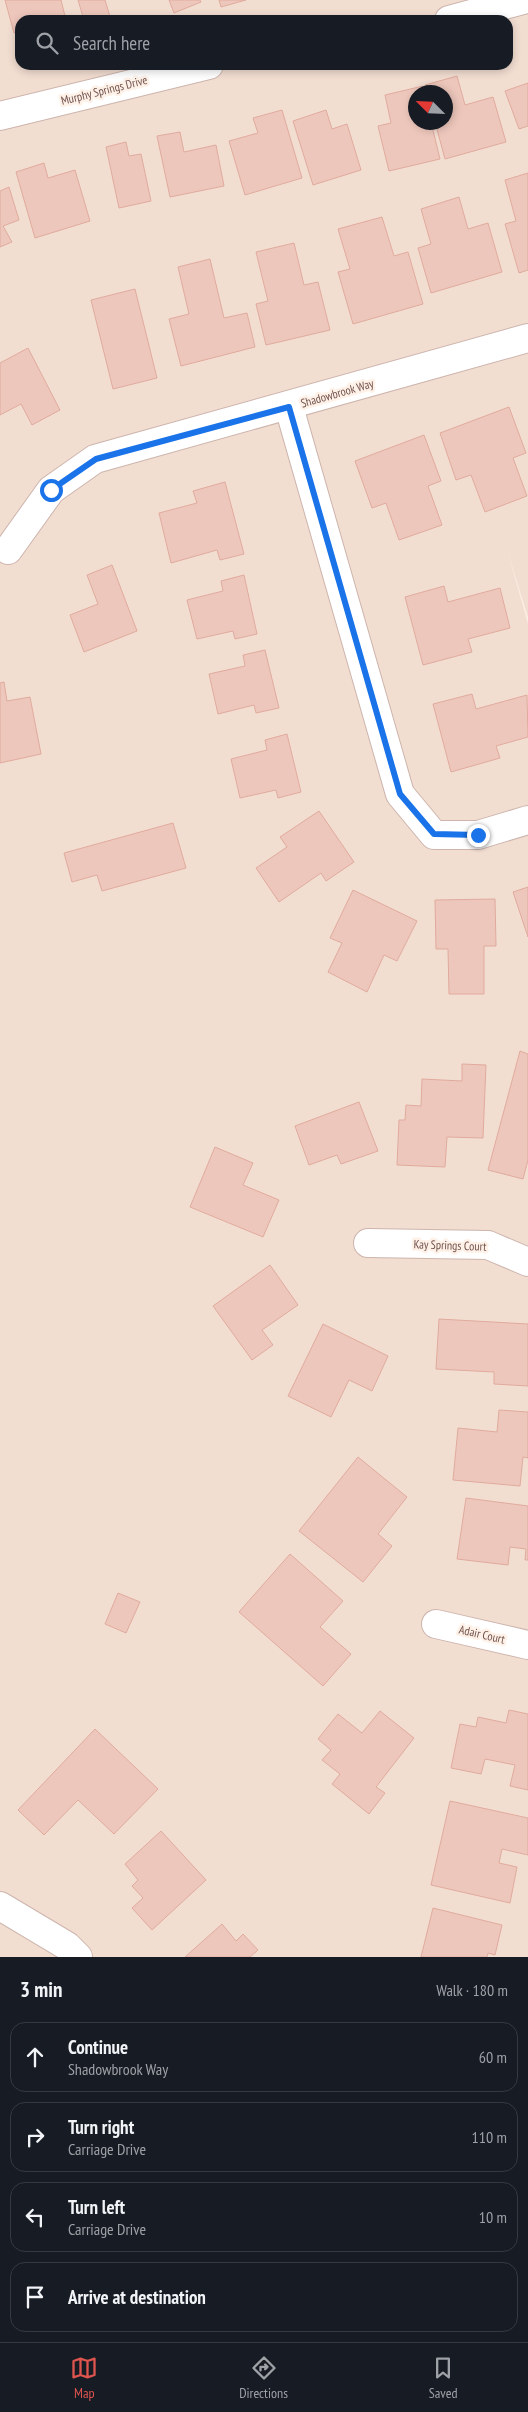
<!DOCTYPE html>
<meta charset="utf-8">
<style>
:root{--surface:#171b24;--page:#20242c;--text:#f1f3f6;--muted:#9ea1a6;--line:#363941;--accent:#de544e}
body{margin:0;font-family:"PT Sans Narrow",sans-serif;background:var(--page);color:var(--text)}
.compass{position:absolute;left:408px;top:85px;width:45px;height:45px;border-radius:50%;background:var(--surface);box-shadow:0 2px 8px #0003;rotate:294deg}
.stop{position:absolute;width:15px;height:15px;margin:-11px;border:4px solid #1a73e8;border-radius:50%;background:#fff}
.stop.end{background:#1a73e8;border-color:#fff;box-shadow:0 1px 5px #0008}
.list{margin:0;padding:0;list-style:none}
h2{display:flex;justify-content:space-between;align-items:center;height:65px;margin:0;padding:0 20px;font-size:21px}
h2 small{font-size:16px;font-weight:400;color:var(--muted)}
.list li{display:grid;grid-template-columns:32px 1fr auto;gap:15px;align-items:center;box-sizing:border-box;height:70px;margin:0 10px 10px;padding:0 10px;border:1px solid var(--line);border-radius:15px}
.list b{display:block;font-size:19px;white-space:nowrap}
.list p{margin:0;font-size:16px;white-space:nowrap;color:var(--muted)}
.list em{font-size:16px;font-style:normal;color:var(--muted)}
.icon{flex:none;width:28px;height:28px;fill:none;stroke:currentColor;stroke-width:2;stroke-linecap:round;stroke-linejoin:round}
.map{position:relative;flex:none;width:528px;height:1957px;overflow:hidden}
.search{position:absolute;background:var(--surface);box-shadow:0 2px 8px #0003;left:15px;right:15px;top:15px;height:55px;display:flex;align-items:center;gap:12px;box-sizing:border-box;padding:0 18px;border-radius:15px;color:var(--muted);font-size:19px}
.sheet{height:385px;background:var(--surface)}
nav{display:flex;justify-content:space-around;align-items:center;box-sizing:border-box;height:70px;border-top:1px solid var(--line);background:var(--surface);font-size:14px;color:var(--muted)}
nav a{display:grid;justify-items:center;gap:2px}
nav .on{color:var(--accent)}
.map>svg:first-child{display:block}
.residential{fill:#f2ddd1;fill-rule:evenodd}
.building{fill:#eec7bc;stroke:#e0ab9d}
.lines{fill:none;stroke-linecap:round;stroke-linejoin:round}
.minor-casing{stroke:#cdb5ad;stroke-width:30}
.minor{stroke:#fff;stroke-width:28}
.route{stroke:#1a73e8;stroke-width:6}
.labels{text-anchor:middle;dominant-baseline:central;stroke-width:5;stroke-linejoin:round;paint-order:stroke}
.street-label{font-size:12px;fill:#71514a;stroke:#fef1e8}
</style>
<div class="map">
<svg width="528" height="1957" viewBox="0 0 528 1957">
<rect width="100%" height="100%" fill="#fbede2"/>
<!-- residential -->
<path class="residential" d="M0 0H528V617L507 550 528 624V1957H0ZM20 20H508V65H20ZM416 92H446V122H416Z"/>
<!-- building -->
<g class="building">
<path d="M5 0H61L66 20H20V31L14 33Z"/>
<path d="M78 0H105L111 20H84Z"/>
<path d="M169 0H200L201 2 174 13Z"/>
<path d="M219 0H246L221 7Z"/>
<path d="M457 76 465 105 493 97 506 142 445 159 435 122H446V92H427L425 85Z"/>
<path d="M528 83V126L519 129 505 91Z"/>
<path d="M423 86 424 92H416V122H431L440 159 389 171 378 126 391 123 385 95Z"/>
<path d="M282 110 302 178 245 195 229 141 258 133 253 118Z"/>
<path d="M326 110 332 129 347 124 361 170 313 185 293 121Z"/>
<path d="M180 132 184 152 216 145 224 186 170 197 157 136Z"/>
<path d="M126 142 129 156 141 154 151 201 119 208 106 147Z"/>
<path d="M44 163 48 178 75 170 90 221 35 238 16 172Z"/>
<path d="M528 173V270L519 273 505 224 516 221 505 180Z"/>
<path d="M9 187 19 220 3 226 12 242 0 247V191Z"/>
<path d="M459 197 468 229 488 223 502 272 431 293 418 248 431 244 421 209Z"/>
<path d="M382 217 394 256 408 252 423 304 353 324 338 272 350 269 338 229Z"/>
<path d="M294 243 304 285 318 282 330 330 266 345 256 304 268 301 256 252Z"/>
<path d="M210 259 224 318 247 313 255 347 181 366 169 319 189 314 178 267Z"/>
<path d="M135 289 157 378 113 389 91 300Z"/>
<path d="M28 348 60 410 32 425 21 404 0 415V363Z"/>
<path d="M509 407 526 453 513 458 527 496 485 512 471 475 456 480 440 433Z"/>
<path d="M424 435 441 481 428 486 442 525 399 540 386 503 372 508 355 461Z"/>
<path d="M225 482 244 554 220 560 217 550 171 563 159 513 197 503 193 491Z"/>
<path d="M112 565 137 631 84 652 70 615 98 604 87 575Z"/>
<path d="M244 575 257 634 235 639 233 631 197 639 187 600 223 591 221 581Z"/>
<path d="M444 586 448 602 500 588 510 628 468 639 472 652 423 665 405 597Z"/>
<path d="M265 650 279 708 256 713 254 705 218 714 209 674 245 666 243 655Z"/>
<path d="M4 682 7 701 30 697 41 754 0 763V683Z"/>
<path d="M472 694 476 709 527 695 528 737 496 746 500 758 451 772 433 704Z"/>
<path d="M287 734 301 792 278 798 276 790 240 798 231 759 267 750 265 740Z"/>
<path d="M319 811 354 862 326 881 321 873 279 902 256 868 287 847 280 837Z"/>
<path d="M173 823 186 868 102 891 97 875 72 882 64 853Z"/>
<path d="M528 887V937L513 892Z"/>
<path d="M353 890 417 921 397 961 384 955 367 992 328 972 342 943 330 938Z"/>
<path d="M495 899 496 946H484V994H449L448 949H436L435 900Z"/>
<path d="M520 1051 528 1054V1160L523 1179 488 1170Z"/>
<path d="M462 1064 486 1065 483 1138 447 1137 445 1167 397 1165 399 1120H405L406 1105 421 1106 422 1079 462 1081Z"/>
<path d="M359 1102 378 1151 341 1164 337 1155 309 1165 295 1126Z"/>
<path d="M215 1147 253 1163 243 1185 279 1200 263 1237 190 1207Z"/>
<path d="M270 1265 298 1305 262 1330 273 1345 252 1360 213 1306Z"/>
<path d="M439 1319 528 1324V1386L494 1384V1372L436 1369Z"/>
<path d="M323 1324 388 1356 372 1391 349 1380 331 1417 288 1396Z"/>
<path d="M499 1410 528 1412V1458L523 1457 520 1486 453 1480 458 1428 497 1432Z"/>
<path d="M358 1457 407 1497 378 1534 392 1546 363 1582 299 1531Z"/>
<path d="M466 1498 528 1506V1560H525L526 1549 510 1547 508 1565 457 1559Z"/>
<path d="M290 1554 343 1601 320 1627 351 1654 323 1686 239 1612Z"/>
<path d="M118 1593 140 1602 126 1633 105 1624Z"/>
<path d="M509 1710 528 1714V1790L510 1786 515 1765 485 1759 481 1774 451 1768 460 1724 476 1727 478 1717 506 1723Z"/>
<path d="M380 1711 414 1738 376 1787 385 1793 369 1814 332 1784 340 1774 322 1760 331 1750 318 1739 338 1714 362 1733Z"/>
<path d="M95 1729 158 1789 114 1834 78 1800 44 1835 18 1810Z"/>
<path d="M450 1801 528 1818V1855L502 1849 499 1863 517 1867 510 1903 431 1885Z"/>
<path d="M161 1831 206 1880 152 1930 132 1908 143 1898 132 1886 138 1880 125 1864Z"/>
<path d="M433 1908 502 1925 495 1955 488 1953 487 1957H421Z"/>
<path d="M222 1924 236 1941 243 1934 258 1950 250 1957H185Z"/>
</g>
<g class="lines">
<defs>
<g id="minor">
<path d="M449 20 523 0"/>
<path d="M0 116 209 65"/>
<path d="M289 407 400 794 434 835H478L528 820"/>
<path d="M8 550 51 490 95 459 528 338"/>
<path d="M368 1243 488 1245 528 1262"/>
<path d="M436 1624 528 1645"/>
<path d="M0 1906 67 1946 78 1957"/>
</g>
</defs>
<!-- minor casing -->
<use href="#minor" class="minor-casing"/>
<!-- minor -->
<use href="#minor" class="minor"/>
</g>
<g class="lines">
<!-- route -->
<path class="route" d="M51 490 96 459 289 407 400 794 434 834 478 835"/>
</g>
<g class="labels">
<!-- street labels -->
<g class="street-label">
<text transform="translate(104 90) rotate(-14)">Murphy Springs Drive</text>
<text transform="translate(337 393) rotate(-16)">Shadowbrook Way</text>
<text transform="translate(450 1245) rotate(2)">Kay Springs Court</text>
<text transform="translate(482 1634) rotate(13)">Adair Court</text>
</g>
</g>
</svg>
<svg class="compass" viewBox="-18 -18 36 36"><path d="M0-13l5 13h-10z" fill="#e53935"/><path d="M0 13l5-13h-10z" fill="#9ea1a6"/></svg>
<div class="stop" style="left:51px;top:490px"></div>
<div class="stop end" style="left:478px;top:835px"></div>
<div class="search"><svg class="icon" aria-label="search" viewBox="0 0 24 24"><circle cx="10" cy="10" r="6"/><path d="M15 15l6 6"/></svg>Search here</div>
</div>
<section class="sheet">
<h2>3 min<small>Walk · 180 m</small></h2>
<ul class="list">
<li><svg class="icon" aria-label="ahead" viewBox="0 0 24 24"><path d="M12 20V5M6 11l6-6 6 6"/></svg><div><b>Continue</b><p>Shadowbrook Way</p></div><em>60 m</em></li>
<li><svg class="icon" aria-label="right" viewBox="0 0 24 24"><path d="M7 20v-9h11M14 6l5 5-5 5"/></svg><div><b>Turn right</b><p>Carriage Drive</p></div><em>110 m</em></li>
<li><svg class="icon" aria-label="left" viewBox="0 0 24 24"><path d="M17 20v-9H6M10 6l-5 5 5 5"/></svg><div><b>Turn left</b><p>Carriage Drive</p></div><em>10 m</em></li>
<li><svg class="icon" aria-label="arrive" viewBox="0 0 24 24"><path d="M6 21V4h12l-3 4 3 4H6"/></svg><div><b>Arrive at destination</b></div></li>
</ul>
</section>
<nav>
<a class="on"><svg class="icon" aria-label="map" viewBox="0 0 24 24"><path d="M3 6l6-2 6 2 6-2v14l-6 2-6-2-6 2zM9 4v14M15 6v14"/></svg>Map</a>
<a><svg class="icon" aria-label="directions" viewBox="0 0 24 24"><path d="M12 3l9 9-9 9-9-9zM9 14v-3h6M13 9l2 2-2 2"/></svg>Directions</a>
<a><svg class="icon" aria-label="saved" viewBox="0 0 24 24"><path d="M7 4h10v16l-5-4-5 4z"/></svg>Saved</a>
</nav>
